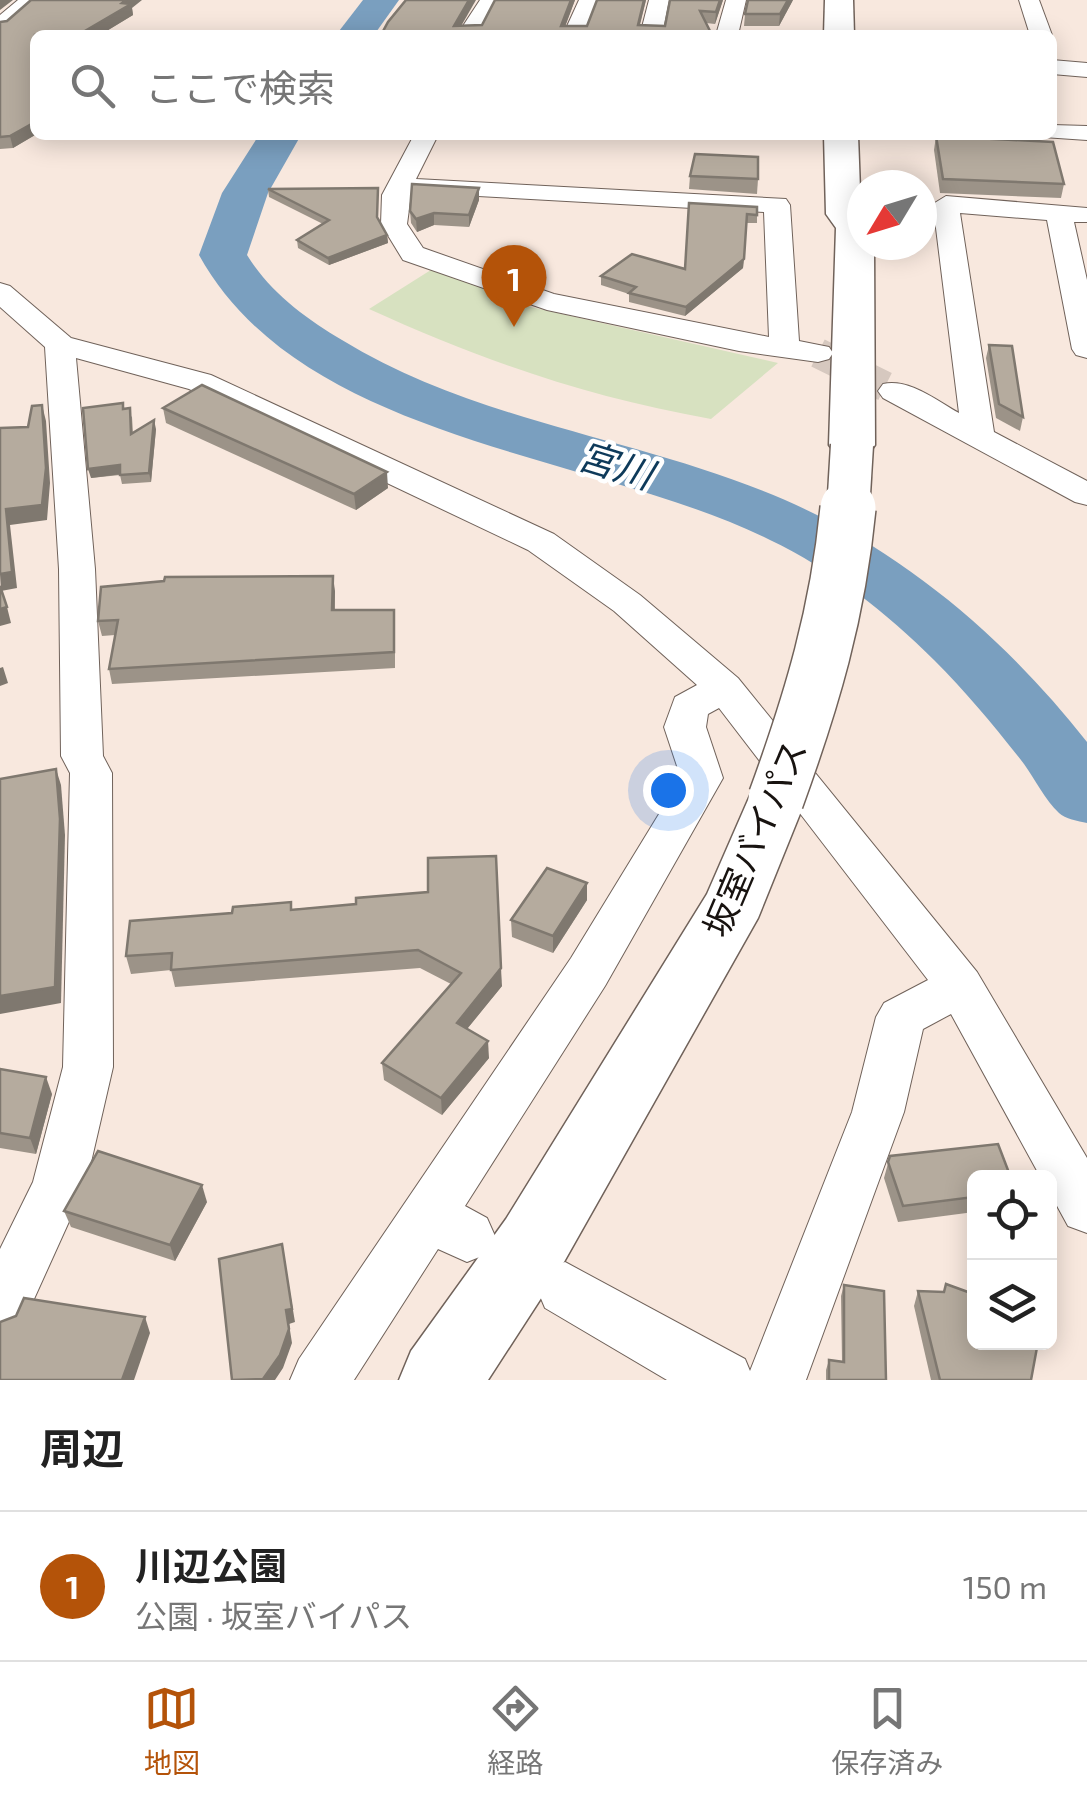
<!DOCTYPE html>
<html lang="ja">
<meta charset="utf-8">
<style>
:root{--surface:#fff;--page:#f2f2f2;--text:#222;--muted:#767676;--line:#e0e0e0;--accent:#b45309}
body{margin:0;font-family:"Exo 2","Noto Sans JP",sans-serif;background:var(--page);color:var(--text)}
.controls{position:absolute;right:30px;bottom:30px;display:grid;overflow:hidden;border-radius:15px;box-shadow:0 5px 25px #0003}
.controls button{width:90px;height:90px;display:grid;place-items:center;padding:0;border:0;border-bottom:2px solid var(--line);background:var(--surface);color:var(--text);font:50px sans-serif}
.compass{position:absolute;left:847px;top:170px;width:90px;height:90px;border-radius:50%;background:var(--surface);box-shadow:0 5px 25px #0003;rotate:232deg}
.you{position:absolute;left:668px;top:790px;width:35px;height:35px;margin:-25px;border:8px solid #fff;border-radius:50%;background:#1a73e8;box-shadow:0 0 0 15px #1a73e833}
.badge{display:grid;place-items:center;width:65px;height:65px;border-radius:50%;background:var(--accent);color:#fff;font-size:32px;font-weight:700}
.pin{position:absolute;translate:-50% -82px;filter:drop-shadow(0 2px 5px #0008)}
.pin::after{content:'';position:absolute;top:52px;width:35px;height:30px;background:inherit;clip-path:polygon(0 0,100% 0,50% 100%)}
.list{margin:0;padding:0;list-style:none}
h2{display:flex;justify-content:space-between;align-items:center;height:130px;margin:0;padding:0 40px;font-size:42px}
h2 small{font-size:32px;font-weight:400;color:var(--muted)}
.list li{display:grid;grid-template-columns:65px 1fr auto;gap:30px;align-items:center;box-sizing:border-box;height:150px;padding:0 40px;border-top:2px solid var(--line)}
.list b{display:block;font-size:38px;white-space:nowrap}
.list p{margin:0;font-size:32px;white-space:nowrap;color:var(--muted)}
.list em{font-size:32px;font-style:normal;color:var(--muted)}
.icon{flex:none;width:55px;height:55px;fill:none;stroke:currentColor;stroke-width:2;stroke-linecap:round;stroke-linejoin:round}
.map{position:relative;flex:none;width:1087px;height:1380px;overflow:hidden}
.search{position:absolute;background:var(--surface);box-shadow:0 5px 25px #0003;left:30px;right:30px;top:30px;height:110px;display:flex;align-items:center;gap:25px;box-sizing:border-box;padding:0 35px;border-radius:15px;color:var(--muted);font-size:38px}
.sheet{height:280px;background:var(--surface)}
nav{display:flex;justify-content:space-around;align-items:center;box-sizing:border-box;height:140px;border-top:2px solid var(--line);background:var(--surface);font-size:28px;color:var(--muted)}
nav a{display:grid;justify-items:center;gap:5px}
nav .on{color:var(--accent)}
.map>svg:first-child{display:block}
.green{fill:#d7e1c0}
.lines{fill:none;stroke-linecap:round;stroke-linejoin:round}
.river{fill:#7a9fbf;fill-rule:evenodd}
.minor-tunnel{stroke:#d6c8bf;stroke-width:30;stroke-dasharray:30 15;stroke-linecap:butt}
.minor-casing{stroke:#70625a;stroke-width:2}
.highway-casing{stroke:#70625a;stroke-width:3}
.minor{fill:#fff;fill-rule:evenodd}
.highway{fill:#fff;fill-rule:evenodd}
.highway-bridge-far1-casing{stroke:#70625a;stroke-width:45;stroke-linecap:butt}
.highway-bridge-casing{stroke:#70625a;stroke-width:58;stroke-linecap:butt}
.highway-bridge-far1{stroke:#fff;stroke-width:42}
.highway-bridge{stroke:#fff;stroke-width:55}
.wall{fill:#9c9388}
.shaded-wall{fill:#7f786f}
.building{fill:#b5ab9e;stroke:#7f786f;stroke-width:2.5}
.labels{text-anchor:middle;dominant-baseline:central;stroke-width:9;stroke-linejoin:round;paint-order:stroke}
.street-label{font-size:35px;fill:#181310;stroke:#fff}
.water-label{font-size:38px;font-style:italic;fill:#0e3a5a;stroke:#fff}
</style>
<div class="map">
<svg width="1087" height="1380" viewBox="0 0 1087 1380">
<rect width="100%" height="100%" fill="#f8e8de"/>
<!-- green -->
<path class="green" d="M434 268 531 307 778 363 711 419C586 397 484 361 369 309Z"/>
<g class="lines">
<!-- river -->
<g class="river">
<path d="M363 0H399L374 35H336Z"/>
<path d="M259 135H301L268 193 247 255C270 292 305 318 342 340 489 430 665 439 817 515 923 568 1014 649 1087 742V823C1078 821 1065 819 1059 813 1045 800 1035 779 1024 764 996 728 967 693 934 660 887 613 831 569 770 540 593 452 303 443 199 255L222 193Z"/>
</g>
<!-- minor-tunnel -->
<path class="minor-tunnel" d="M818 353 894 391"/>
<defs>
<g id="minor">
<path d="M18 0H41L7 29 0 31V15Z"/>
<path d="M480 0H500L479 35H457Z"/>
<path d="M579 0H599L585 35H563Z"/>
<path d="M649 0H669L662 35H640Z"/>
<path d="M726 0H746L738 35H716Z"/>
<path d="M1019 0H1039L1052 35H1030Z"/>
<path d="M1052 60 1087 63V77L1052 74Z"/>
<path d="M1052 125 1087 126V140L1043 137 1052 135Z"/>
<path d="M414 135H438L416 179 786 199 790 205 799 341 829 347 833 353 829 359 818 362 739 351 547 310 403 260 381 224 382 195ZM412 187 423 193 764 212 769 337 554 294 423 248 407 224Z"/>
<path d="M946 196 1087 208V222H1074L1087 280V358L1076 355 1072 349 1047 220 960 213 994 432 1087 481V505L1075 502 883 398 878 391 883 384C909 378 937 401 959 413L933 204Z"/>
<path d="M0 283 10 286 71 338 211 375 554 534 640 595 738 678 977 972 1087 1158V1233L1068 1226 1050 1193V1178H1041L951 1014 923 1029 904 1112 806 1380H667L545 1308 537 1289 545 1270 565 1262 745 1359 750 1371 852 1112 876 1017 884 1003 928 980 719 708 708 714 706 727 723 778 605 986 465 1206 487 1218 495 1236 487 1254 467 1262 438 1249 354 1380H290L299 1359 571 958 681 778 664 727 675 697 697 685 614 611 528 550 189 389 76 358 95 569 103 756 112 773 113 1067 86 1184 20 1330 0 1338V1249L33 1182 63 1067 70 773 61 756 59 569 45 347 0 307Z"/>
</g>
<g id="highway">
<path d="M825 0H853L854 35H824Z"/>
<path d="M824 135H858L862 245H874L875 445 868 455 852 459 836 455 829 445 836 228 826 214Z"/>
<path d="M776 778 797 784 806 799 758 918 560 1269 488 1380H399L411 1351 506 1219 707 894 755 784Z"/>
</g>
</defs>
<!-- minor casing -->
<use href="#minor" class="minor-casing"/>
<!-- highway casing -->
<use href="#highway" class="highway-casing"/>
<!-- minor -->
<use href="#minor" class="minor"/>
<!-- highway -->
<use href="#highway" class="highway"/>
<defs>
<path id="highway-bridge-far1" d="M848 511 852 445"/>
<path id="highway-bridge" d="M776 799C812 700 838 613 848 508"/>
</defs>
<!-- highway-bridge-far1 casing -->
<use href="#highway-bridge-far1" class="highway-bridge-far1-casing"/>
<!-- highway-bridge casing -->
<use href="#highway-bridge" class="highway-bridge-casing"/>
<!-- highway-bridge-far1 -->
<use href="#highway-bridge-far1" class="highway-bridge-far1"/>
<!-- highway-bridge -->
<use href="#highway-bridge" class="highway-bridge"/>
</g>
<!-- wall -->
<g class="wall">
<path d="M495 0H575L565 26H587L646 0 640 25 665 26 723 0 715 24 706 23 712 35 461 26 482 25Z"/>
<path d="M793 0 779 26H744L745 14Z"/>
<path d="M132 8 133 15 100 35H35V135L13 148 0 149V22Z"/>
<path d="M936 136 1064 184 1061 198 940 193 934 150Z"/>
<path d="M690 176 758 179 757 194 689 189Z"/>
<path d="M378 188 377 218 387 235 388 243 329 265 298 248 297 240 323 224 269 197 268 189Z"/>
<path d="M479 188V200L469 227 434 225 417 232 411 223 410 211Z"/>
<path d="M689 203 757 207V223H746L743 268 685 316 629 302V294L601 285V276L685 269Z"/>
<path d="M989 345 1023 417 1020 431 996 418 986 358Z"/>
<path d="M163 408 388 488 356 510 166 423Z"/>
<path d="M123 409 132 417 133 433 156 429 151 482 122 484 120 475 91 478Z"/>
<path d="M335 591V610L395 625V668L112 684 109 669 115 635 102 636 98 621Z"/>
<path d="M587 883V900L553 953 512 937 511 920Z"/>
<path d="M291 902 292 909 356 904 502 986 467 1029 489 1058 442 1115 384 1080 382 1063 451 984 420 968 175 987 171 970 131 974 126 956 232 913Z"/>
<path d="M0 1069 52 1094 36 1154 0 1148Z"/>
<path d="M890 1156 974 1178V1212L898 1222 884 1178Z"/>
<path d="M207 1202 175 1261 71 1227 64 1211Z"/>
<path d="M844 1285 886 1380H826V1370L829 1360 842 1361 841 1296Z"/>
<path d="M918 1291 1031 1380H931L914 1306Z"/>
</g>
<!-- shaded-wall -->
<g class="shaded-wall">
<path d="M0 0H13L0 10Z"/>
<path d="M126 0H142L132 8 133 15 100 35H78Z"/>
<path d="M469 0H476L456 35 454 26Z"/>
<path d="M571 0H575L562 35 561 26Z"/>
<path d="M644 0H646L637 35 638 25Z"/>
<path d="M720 0H723L715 24 716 12Z"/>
<path d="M788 0H793L779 26 780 14Z"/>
<path d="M35 122V135L13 148 10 136Z"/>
<path d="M479 188V200L469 227V215Z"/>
<path d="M434 213V225L417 232 416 219Z"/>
<path d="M387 235 388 243 329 265 328 258Z"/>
<path d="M744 259 743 268 685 316 686 307Z"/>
<path d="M42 405 46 421 50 483 47 520 10 525 17 588 1 591 0 574 6 509Z"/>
<path d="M154 420 156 429 151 482 149 473Z"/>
<path d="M120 465 122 474 91 478 88 469Z"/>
<path d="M387 472 388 488 356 510 354 494Z"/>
<path d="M333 576 335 591 334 625 332 610Z"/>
<path d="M7 607 11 623 0 626V609Z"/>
<path d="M3 667 8 683 0 686V668Z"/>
<path d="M56 769 61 785 65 835 61 1003 0 1014V996Z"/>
<path d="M587 883V900L553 953V936Z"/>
<path d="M501 968 502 986 458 1040 457 1023Z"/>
<path d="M488 1041 489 1058 442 1115 441 1098Z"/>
<path d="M46 1077 52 1094 36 1154 30 1138Z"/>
<path d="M202 1185 207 1202 175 1261 170 1245Z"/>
<path d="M282 1244 295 1322 289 1324 292 1343 283 1368 275 1380H260L286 1310Z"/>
<path d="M145 1317 150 1333 134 1380H122Z"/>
</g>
<!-- building -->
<g class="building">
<path d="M31 0H126L122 3 131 4 78 35H35V122L10 136 0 137V22L7 21Z"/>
<path d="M406 0H469L454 26 482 25 495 0H571L561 26H587L597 0H644L638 25 665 26 670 0H720L716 12 700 11 712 35H381L388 22Z"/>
<path d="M748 0H788L780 14H745Z"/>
<path d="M936 136 1053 142 1064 184 943 179Z"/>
<path d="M695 154 758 157V179L690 176Z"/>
<path d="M412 184 479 188 469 215 434 213 416 219 410 211Z"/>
<path d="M378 188 377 217 387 235 328 258 297 240 329 220 268 189Z"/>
<path d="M689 203 757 207V215L747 214 744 259 686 307 629 293 636 287 601 276 632 254 685 269Z"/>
<path d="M989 345 1012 346 1023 417 999 404Z"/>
<path d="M202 385 387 472 354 494 163 408Z"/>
<path d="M123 403V409L130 408 131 434 154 420 149 473 120 475V465L88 469 83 408Z"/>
<path d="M42 405 46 468 42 505 6 509 12 572 0 574V428L28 427 32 406Z"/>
<path d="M333 576 332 610H394V652L109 669 118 620 98 621 101 587 164 581 165 577Z"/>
<path d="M0 586 7 607 0 609Z"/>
<path d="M56 769 60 819 55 987 0 996V779Z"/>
<path d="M496 856 501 968 457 1023 488 1041 441 1098 382 1063 461 973 418 950 171 970 172 953 126 956 130 921 232 913 233 907 291 902V910L356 904V898L428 892V858Z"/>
<path d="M547 868 587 883 553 936 511 920Z"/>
<path d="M0 1069 46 1077 30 1138 0 1133Z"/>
<path d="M998 1144 1011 1178H974V1197L903 1206 888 1162 890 1156Z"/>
<path d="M98 1151 202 1185 170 1245 64 1211Z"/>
<path d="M282 1244 292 1309 286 1310 289 1329 280 1355 263 1379 232 1380 219 1259Z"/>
<path d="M946 1284 968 1292 970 1285 974 1286V1342H1038L1031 1380H940L918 1291 944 1292Z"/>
<path d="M844 1285 884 1291 886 1380H829V1360L844 1362Z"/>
<path d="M24 1298 145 1317 122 1380H0V1322L16 1316Z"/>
</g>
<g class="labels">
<!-- street labels -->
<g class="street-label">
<text transform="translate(754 838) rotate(-67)">坂室バイパス</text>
</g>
<!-- water labels -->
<g class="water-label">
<text transform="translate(616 464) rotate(17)">宮川</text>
</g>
</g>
</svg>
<div class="controls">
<button><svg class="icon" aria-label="locate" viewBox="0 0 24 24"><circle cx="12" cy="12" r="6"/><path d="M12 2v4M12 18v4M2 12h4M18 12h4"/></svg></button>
<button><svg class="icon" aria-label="layers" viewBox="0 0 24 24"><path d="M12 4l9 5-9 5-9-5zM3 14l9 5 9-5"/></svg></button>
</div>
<svg class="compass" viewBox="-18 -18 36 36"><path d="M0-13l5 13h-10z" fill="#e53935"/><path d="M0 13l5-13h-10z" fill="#767676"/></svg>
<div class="you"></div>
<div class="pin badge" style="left:514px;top:327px">1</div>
<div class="search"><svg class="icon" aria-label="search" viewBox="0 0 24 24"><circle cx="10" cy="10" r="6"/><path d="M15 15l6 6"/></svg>ここで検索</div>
</div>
<section class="sheet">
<h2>周辺<small></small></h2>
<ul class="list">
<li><span class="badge">1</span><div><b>川辺公園</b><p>公園 · 坂室バイパス</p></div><em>150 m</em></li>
</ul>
</section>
<nav>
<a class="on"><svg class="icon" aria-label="map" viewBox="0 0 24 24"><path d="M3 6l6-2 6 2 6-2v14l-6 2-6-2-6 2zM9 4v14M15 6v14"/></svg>地図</a>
<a><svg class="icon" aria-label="directions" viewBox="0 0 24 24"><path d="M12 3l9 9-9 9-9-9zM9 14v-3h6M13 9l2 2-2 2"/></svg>経路</a>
<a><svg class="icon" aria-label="saved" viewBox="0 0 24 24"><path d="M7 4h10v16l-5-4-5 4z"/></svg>保存済み</a>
</nav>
